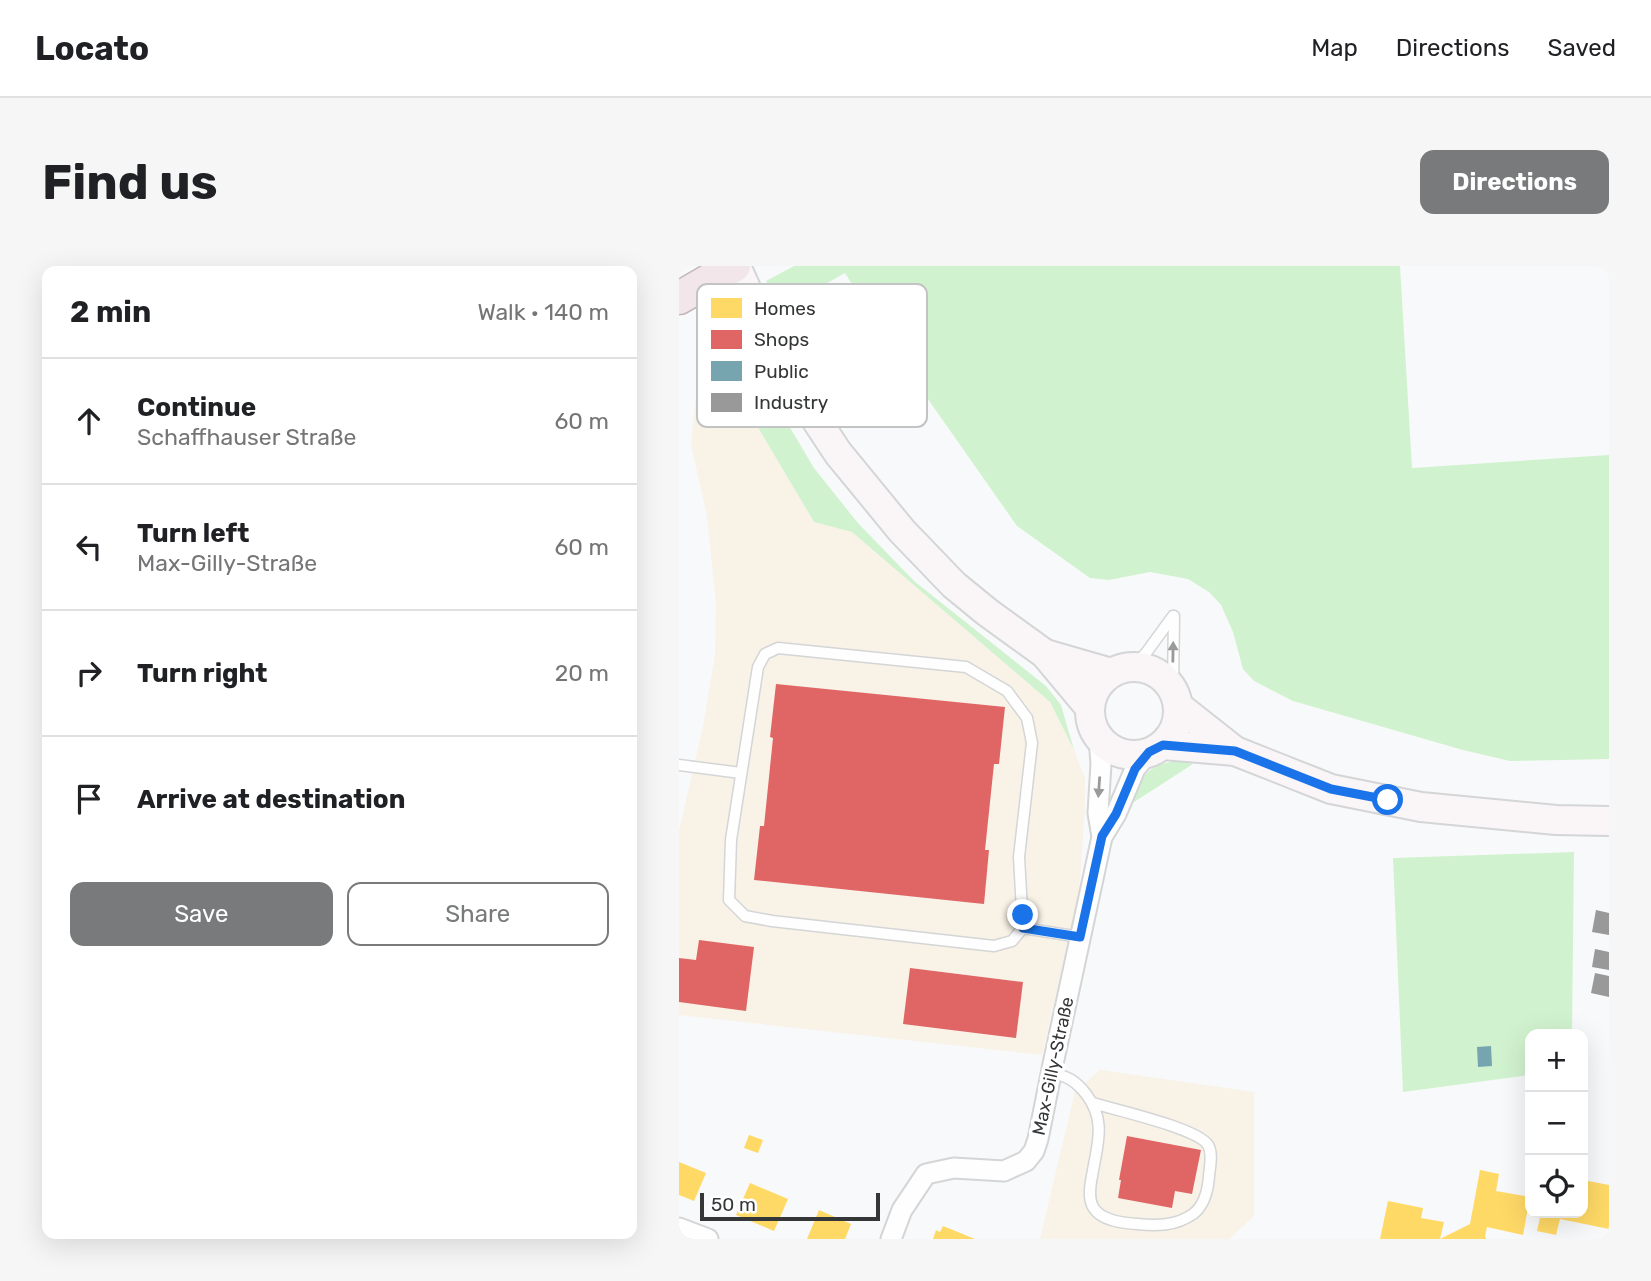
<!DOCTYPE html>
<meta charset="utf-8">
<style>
:root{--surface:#fff;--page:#f6f6f6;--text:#202124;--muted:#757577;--line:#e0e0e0;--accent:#797a7b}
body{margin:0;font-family:Rubik,sans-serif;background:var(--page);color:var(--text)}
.controls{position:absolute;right:21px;bottom:21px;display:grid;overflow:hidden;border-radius:14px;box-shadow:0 7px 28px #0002}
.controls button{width:63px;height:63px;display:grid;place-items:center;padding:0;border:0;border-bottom:2px solid var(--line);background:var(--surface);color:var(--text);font:35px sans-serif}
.scale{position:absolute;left:21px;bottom:18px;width:180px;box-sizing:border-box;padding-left:7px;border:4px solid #353637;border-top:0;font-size:19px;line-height:24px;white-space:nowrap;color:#353637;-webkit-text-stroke:5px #fff;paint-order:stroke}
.stop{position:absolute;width:21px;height:21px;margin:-16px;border:5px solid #1a73e8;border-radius:50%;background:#fff}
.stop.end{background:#1a73e8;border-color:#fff;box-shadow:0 2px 7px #0008}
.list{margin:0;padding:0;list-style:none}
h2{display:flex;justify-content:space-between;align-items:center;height:91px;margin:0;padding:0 28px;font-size:30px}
h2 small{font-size:23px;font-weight:400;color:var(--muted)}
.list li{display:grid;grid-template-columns:46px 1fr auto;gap:21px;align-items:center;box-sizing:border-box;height:126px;padding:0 28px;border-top:2px solid var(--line)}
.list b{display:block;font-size:26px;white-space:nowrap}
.list p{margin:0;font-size:23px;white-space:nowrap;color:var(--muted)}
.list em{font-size:23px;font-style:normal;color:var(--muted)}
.actions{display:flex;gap:14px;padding:21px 28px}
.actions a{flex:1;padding:16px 0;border:2px solid var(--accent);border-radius:14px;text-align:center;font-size:24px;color:var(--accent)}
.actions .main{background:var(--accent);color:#fff}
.icon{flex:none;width:38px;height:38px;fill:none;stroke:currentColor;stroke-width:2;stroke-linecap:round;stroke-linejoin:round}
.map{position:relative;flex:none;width:930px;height:973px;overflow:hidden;border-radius:14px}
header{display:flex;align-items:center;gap:42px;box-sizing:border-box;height:98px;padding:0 35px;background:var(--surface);border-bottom:2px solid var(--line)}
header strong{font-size:33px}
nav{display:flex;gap:38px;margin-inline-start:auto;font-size:24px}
.intro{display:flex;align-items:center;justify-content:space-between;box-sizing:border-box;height:168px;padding:0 42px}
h1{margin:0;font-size:49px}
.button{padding:18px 32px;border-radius:14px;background:var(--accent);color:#fff;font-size:24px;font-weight:700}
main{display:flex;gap:42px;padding:0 42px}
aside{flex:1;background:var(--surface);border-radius:14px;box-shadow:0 7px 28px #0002}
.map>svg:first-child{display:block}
.commercial{fill:#f9f2e7}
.green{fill:#d1f2cf}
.homes{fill:#ffd966}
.shops{fill:#e06666}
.public{fill:#76a5af}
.industry{fill:#999}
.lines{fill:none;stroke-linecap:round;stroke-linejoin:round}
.service-casing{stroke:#d4d5d6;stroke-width:13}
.minor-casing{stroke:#d4d5d6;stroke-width:23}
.secondary-casing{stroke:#d4d5d6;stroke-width:32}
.trunk-casing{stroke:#c4b7bc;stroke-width:35}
.service{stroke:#fefefe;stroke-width:10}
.minor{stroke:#fefefe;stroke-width:19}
.secondary{stroke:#faf6f7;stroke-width:28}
.trunk{stroke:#f2e6ea;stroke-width:32}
.oneway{fill:#9a9a9a}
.route{stroke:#1a73e8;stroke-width:9}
.labels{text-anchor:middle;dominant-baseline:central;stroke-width:7;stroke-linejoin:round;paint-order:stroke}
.street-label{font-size:18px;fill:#353637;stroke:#fff}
.key{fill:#fff;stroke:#c2c3c3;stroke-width:2}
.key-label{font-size:19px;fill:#353637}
</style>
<header>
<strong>Locato</strong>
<nav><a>Map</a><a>Directions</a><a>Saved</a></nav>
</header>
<div class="intro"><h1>Find us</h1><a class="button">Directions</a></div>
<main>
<aside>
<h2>2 min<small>Walk · 140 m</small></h2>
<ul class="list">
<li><svg class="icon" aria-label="ahead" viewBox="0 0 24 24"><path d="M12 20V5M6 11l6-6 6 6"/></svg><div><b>Continue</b><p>Schaffhauser Straße</p></div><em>60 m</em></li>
<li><svg class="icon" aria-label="left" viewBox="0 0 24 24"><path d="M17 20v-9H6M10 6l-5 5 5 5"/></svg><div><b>Turn left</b><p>Max-Gilly-Straße</p></div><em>60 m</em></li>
<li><svg class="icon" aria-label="right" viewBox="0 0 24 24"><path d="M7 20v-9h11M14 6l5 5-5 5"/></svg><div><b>Turn right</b></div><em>20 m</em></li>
<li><svg class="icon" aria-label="arrive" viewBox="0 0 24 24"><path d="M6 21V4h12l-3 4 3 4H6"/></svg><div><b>Arrive at destination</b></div></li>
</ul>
<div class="actions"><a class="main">Save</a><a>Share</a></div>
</aside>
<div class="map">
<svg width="930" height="973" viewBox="0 0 930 973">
<rect width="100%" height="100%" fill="#f8f9fa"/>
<!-- commercial -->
<g class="commercial">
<path d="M48 84 77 158 135 256 173 266 371 436 395 484 406 512V544L400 627 363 789 0 749V565L24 461 36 389 37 338 28 250 12 178 17 130 29 102Z"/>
<path d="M421 804 575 826V950L550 973H361L396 826Z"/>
</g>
<!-- green -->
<g class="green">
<path d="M115 0H721L733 202 930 189V493L831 495 784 484 614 435 575 415 564 403 554 366 542 339 530 326 509 313 471 306 430 314 411 312 338 260 211 79 166 7 102 43 87 15Z"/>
<path d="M65 78 100 143 135 202 178 256 235 315 367 420 382 439 395 484 371 436 173 266 135 256 77 158 48 84Z"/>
<path d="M499 495 514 498 452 538C462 511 468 498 499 495Z"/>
<path d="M895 586 893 768H851V809L724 826 714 592Z"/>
</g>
<!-- homes -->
<g class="homes">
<path d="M70 869 84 874 79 887 65 882Z"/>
<path d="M0 896 27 907 15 935 0 929Z"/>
<path d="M801 904 820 908 817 925 851 931 844 969 808 961 806 970 807 973H701L709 935 744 942 742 952 765 956 761 973 791 958Z"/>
<path d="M904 914 930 919V963L881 953 877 969 858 965 862 947H904Z"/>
<path d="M71 917 109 933 95 965 57 949Z"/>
<path d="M140 944 172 958 166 973H128Z"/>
<path d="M264 960 296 973H254L257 964 261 966Z"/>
</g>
<!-- shops -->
<g class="shops">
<path d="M97 418 326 441 320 498H315L306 584H310L305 638 75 614 81 560H85L94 472 91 471Z"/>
<path d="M20 674 75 681 67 745 0 736V692L17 694Z"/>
<path d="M231 702 344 716 337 772 224 758Z"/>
<path d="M448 870 522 884 513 928 496 925 493 942 439 932 442 914H440Z"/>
</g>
<!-- public -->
<path class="public" d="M812 780 813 800 799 801 798 781Z"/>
<!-- industry -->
<g class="industry">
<path d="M917 644 930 647V669L913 666Z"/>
<path d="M916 683 930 686V704L913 701Z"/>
<path d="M916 707 930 710V731L912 727Z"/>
</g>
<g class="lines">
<defs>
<g id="service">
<path d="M454 401 467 387 494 350"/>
<path d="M494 423 495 350"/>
<path d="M0 499 62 507"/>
<path d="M344 662 333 675 315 680 93 655 66 650 50 634 52 574 79 401 86 388 99 382 287 401 328 425 348 452 353 477 340 591 344 662 401 671"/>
<path d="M372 806C389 811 396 814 407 828 428 855 418 879 413 910 411 920 409 932 414 941 422 955 444 957 458 958 478 960 497 960 514 948 526 939 529 924 530 910 531 900 534 887 529 879 518 862 436 844 414 837"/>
</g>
<g id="minor">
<path d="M420 472 422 498 419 547 423 571"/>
<path d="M0 962 29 973"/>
<path d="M212 973 223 944 247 908 275 902 325 905 347 895 355 885 359 873 374 798 423 571 437 548 456 503 470 486"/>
</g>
<g id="secondary">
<path d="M57 0 77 45 102 95 128 140 159 187 223 265 275 319 308 346 366 388 411 442"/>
<path d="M366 388 432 407"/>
<circle cx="455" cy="445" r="44"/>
<path d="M499 440 556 485"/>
<path d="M484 479 556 485 652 523 742 541 877 554 930 555"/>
</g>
<path id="trunk" d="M0 32 55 0"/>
</defs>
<!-- service casing -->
<use href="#service" class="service-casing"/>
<!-- minor casing -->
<use href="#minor" class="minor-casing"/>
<!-- secondary casing -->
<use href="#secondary" class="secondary-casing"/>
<!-- trunk casing -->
<use href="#trunk" class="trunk-casing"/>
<!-- service -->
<use href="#service" class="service"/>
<!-- minor -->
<use href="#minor" class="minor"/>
<!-- secondary -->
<use href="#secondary" class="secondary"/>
<!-- trunk -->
<use href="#trunk" class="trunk"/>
</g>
<!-- one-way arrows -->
<defs><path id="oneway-solid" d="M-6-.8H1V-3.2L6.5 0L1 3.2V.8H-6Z" transform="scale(1.75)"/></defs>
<g class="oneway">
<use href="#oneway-solid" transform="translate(494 386) rotate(-89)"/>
<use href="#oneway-solid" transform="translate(420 521) rotate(94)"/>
</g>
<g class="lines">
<!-- route -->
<path class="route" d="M344 649V662L401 671 423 570 437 548 456 503 470 486 484 479 556 485 652 523 709 534"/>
</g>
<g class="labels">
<!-- street labels -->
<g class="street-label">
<text transform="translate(374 800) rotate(-78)">Max-Gilly-Straße</text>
</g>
</g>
<!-- legend -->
<rect x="18" y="18" width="230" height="143" rx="10" class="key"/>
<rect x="32" y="32" width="31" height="20" fill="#ffd966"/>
<rect x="32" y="64" width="31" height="19" fill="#e06666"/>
<rect x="32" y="95" width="31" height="20" fill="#76a5af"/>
<rect x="32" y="127" width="31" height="19" fill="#999"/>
<g class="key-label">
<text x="75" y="49">Homes</text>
<text x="75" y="80">Shops</text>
<text x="75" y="112">Public</text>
<text x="75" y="143">Industry</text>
</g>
</svg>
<div class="controls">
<button>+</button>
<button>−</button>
<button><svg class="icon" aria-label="locate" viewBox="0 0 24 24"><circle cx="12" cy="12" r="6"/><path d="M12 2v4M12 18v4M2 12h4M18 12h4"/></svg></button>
</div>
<div class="scale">50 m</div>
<div class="stop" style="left:709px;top:534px"></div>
<div class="stop end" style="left:344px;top:649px"></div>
</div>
</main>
